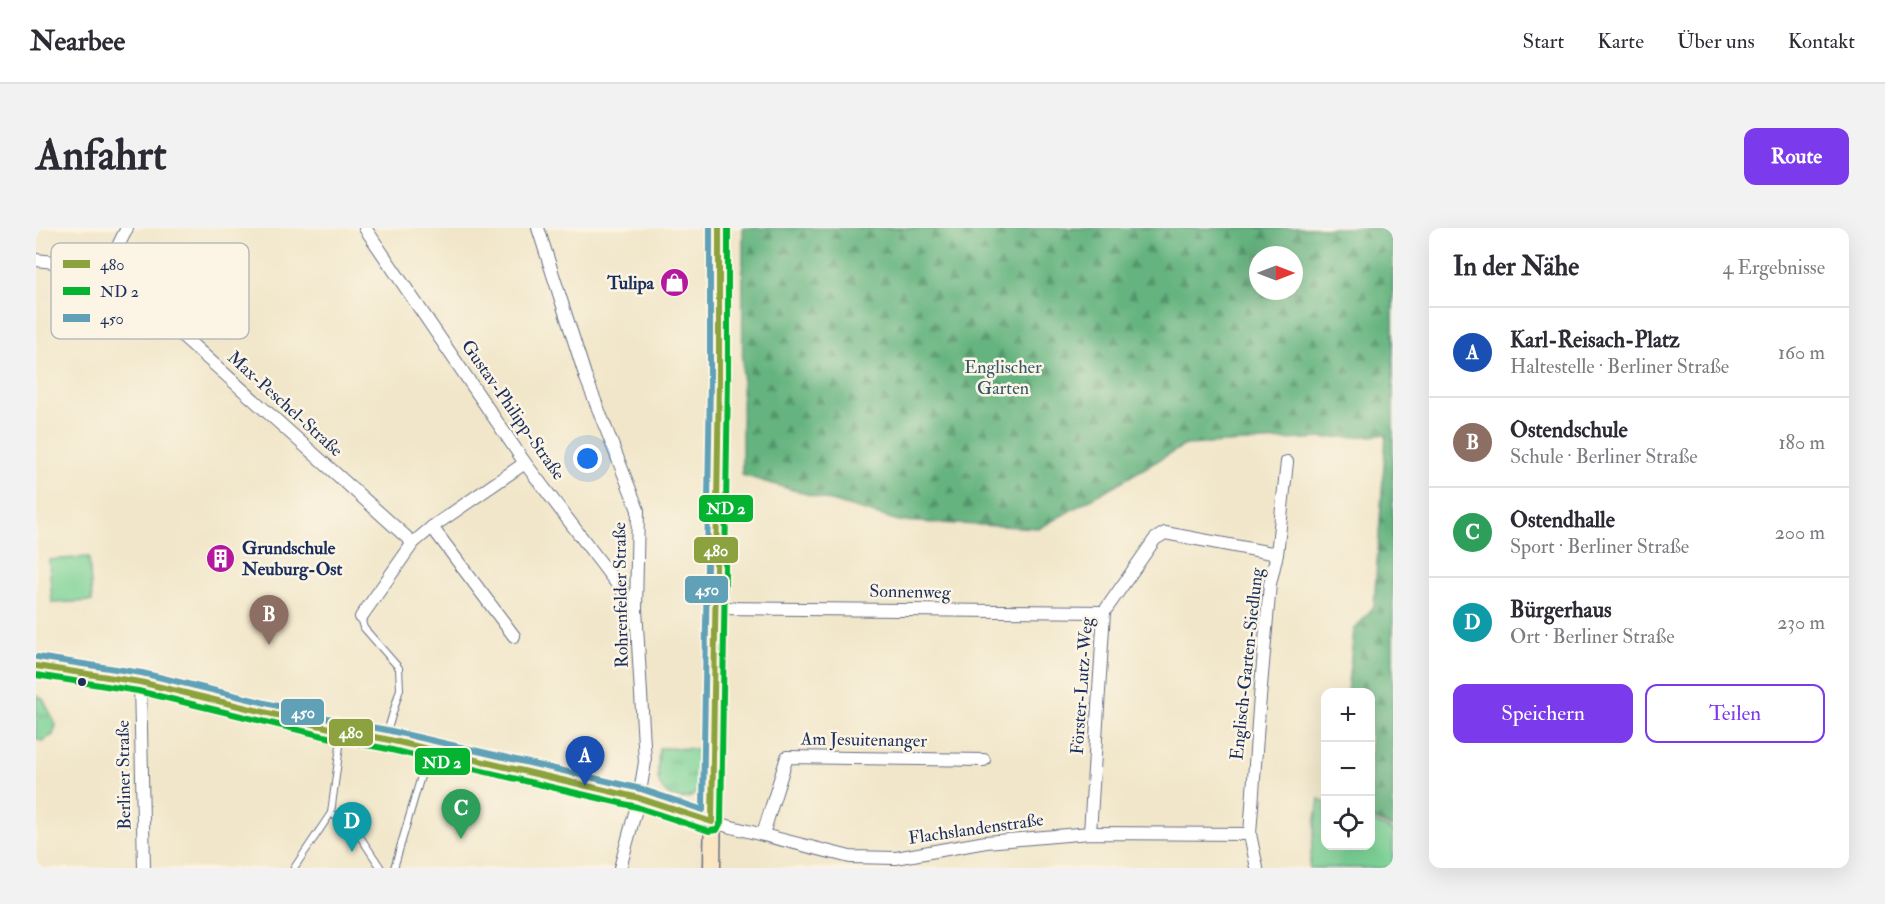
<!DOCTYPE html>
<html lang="de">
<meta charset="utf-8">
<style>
:root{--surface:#fff;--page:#f2f2f3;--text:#2b2b33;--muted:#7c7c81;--line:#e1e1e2;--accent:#7c3aed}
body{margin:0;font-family:"IM FELL Double Pica",serif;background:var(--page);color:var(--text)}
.controls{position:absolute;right:18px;bottom:18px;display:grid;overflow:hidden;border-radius:12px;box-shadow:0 6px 24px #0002}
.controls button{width:54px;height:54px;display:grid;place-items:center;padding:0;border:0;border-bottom:2px solid var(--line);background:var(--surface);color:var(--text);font:30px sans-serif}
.compass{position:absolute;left:1213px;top:18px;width:54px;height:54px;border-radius:50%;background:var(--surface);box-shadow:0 6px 24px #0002;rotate:90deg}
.you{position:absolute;left:552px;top:231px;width:21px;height:21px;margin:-15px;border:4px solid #fff;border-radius:50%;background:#1a73e8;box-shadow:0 0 0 9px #1a73e833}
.badge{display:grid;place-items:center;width:39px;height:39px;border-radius:50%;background:var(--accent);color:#fff;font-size:20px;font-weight:700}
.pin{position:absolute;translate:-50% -50px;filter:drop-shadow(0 2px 3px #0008)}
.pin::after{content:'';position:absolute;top:32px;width:21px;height:18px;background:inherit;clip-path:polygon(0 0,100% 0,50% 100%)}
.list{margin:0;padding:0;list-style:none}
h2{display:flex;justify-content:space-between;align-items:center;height:78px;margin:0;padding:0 24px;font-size:26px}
h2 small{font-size:20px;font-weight:400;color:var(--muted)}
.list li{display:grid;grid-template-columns:39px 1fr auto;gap:18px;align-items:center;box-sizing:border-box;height:90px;padding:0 24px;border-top:2px solid var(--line)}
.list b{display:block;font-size:22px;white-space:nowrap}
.list p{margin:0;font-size:20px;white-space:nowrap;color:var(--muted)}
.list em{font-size:20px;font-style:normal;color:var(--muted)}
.actions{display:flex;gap:12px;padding:18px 24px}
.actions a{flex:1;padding:14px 0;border:2px solid var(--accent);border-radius:12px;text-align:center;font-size:21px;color:var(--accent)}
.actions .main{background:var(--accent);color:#fff}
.icon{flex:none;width:33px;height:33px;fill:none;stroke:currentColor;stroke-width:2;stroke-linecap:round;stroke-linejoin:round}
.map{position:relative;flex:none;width:1357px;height:640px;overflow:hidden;border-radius:12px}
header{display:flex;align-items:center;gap:36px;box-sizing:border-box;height:84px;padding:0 30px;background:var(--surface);border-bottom:2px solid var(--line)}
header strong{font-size:28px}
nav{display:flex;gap:33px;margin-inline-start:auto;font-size:21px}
.intro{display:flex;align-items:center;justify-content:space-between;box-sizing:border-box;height:144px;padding:0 36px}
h1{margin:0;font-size:42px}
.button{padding:15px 27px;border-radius:12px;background:var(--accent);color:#fff;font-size:21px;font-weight:700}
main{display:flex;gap:36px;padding:0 36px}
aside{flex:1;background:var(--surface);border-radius:12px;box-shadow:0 6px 24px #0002}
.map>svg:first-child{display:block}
.grass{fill:url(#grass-tufts);stroke:#4c807a;stroke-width:1.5}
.forest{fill:url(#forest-firs);stroke:#40726e;stroke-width:1.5;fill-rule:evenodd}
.pitch{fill:#7cd296;stroke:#4c807a;stroke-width:1.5}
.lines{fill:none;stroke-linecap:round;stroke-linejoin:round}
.lane-casing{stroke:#666f83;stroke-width:8}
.street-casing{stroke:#666f83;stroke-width:14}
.secondary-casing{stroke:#666f83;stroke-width:19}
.lane{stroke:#fff;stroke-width:6}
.street{stroke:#fff;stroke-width:12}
.secondary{stroke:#fbe6c4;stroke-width:16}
.bus-1-casing{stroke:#fcf5e5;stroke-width:10}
.bus-2-casing{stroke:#fcf5e5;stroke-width:10}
.bus-3-casing{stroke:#fcf5e5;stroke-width:10}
.bus-1{stroke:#8ca23e;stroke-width:6}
.bus-2{stroke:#04b431;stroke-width:6}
.bus-3{stroke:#61a1b8;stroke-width:6}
.bus-dot{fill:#1b2f5e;stroke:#fcf5e5;stroke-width:2}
.labels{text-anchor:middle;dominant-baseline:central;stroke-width:5;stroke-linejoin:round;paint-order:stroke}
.poi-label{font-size:18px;font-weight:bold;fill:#1b2f5e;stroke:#fcf5e5;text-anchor:end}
.park-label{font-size:18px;fill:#33586c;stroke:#fcf5e5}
.street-label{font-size:18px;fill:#1b2f5e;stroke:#fcf5e5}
.key{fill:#fcf5e5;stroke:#b8babc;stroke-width:1.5}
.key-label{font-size:16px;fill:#1b2f5e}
.line-badge{stroke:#fcf5e5;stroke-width:2}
.badge-label{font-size:16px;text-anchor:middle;font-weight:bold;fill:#fff}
</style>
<header>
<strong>Nearbee</strong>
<nav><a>Start</a><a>Karte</a><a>Über uns</a><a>Kontakt</a></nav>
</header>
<div class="intro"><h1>Anfahrt</h1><a class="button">Route</a></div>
<main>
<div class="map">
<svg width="1357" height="640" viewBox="0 0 1357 640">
<defs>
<pattern id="grass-tufts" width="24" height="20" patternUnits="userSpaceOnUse" patternTransform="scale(1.5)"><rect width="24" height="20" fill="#7cd296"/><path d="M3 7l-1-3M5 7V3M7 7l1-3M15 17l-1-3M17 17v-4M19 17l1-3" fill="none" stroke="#65ab7e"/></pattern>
<pattern id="forest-firs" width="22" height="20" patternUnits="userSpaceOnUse" patternTransform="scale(1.5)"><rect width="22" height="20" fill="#65b47f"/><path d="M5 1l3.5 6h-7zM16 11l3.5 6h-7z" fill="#52936b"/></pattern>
</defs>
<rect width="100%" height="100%" fill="#fcf5e5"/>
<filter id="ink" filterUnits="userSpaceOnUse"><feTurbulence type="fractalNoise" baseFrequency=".0167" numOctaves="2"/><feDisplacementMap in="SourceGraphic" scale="12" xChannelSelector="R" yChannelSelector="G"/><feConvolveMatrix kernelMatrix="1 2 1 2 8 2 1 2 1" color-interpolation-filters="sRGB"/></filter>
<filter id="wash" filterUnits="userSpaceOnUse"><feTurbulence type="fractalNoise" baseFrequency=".008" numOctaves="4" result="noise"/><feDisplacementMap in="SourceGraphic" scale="24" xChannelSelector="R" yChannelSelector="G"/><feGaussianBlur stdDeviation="1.35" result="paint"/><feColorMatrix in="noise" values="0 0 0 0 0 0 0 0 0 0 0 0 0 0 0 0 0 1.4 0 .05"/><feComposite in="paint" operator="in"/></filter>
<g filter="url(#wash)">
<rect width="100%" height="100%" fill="#f1e6c9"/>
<!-- grass -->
<g class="grass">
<path d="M0 467 7 471 20 497 17 507 6 513 0 511Z"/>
<path d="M623 520 666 521C666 532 669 550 664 559 655 578 629 572 623 554 620 544 623 530 623 520Z"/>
</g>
<!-- forest -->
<path class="forest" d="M707 0H1357V600L1335 590 1334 464H1311L1318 402 1338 378 1350 207 1149 217 1004 300 863 293 706 247ZM1222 27H1258V63H1222Z"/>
<!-- pitch -->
<g class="pitch">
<path d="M53 329 56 373 16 375 13 332Z"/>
<path d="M1283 571 1289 574 1290 618H1334L1335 593 1357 603V640H1273Z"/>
</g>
</g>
<g filter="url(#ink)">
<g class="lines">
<defs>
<g id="lane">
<path d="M325 389 328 400 363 440 364 461 349 511"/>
<path d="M295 585 323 607 345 640"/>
<path d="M258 640 295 585 306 503"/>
<path d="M358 640 393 521"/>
</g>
<g id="street">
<path d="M329 0 489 235 600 381"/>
<path d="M502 0 550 150 602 282 600 381 609 534 603 570 584 640"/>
<path d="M0 32 71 40 91 0"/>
<path d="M71 40 377 315"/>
<path d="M396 299 478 408"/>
<path d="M679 380 1068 384"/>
<path d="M325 389 377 315 396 299 489 235"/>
<path d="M0 438 104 454 306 503 393 521 603 570 676 594 814 629 860 630 950 614 1054 605 1214 606"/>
<path d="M104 454 108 640"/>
<path d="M1054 605 1068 384 1119 311 1129 305 1241 326"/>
<path d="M727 606 751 529 948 532"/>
<path d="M1221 640 1214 606 1223 481 1234 356 1241 326 1251 234"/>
</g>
<path id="secondary" d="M676 640 683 151V0"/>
</defs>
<!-- lane casing -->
<use href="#lane" class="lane-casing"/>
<!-- street casing -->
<use href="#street" class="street-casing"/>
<!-- secondary casing -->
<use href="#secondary" class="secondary-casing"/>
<!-- lane -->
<use href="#lane" class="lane"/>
<!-- street -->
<use href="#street" class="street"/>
<!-- secondary -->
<use href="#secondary" class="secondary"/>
<defs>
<path id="bus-1" d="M0 438 104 454 306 503 349 511 603 570 676 594 683 151V0"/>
<path id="bus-2" d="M0 447 102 463 304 512 347 520 601 579 673 603 681 602 685 594 692 151V0"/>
<path id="bus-3" d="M1 429 106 445 308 494 351 502 605 561 667 582 674 151V0"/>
</defs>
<!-- bus-1 casing -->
<use href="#bus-1" class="bus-1-casing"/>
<!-- bus-2 casing -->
<use href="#bus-2" class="bus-2-casing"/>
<!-- bus-3 casing -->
<use href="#bus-3" class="bus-3-casing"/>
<!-- bus-1 -->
<use href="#bus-1" class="bus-1"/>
<!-- bus-2 -->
<use href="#bus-2" class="bus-2"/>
<!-- bus-3 -->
<use href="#bus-3" class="bus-3"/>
</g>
</g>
<!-- icons -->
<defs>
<symbol id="shop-disc" viewBox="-11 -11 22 22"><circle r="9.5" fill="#b5179e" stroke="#fcf5e5"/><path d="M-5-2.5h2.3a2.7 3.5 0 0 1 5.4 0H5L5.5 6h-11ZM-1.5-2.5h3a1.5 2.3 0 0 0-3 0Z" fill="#fff"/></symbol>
<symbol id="building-disc" viewBox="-11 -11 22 22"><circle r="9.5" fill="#b5179e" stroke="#fcf5e5"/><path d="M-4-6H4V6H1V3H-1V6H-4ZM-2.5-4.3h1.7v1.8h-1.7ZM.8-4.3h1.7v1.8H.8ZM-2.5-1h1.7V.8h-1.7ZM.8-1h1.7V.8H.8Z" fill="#fff"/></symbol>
</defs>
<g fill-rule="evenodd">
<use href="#shop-disc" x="622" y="38" width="33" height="33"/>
<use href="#building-disc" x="168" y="314" width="33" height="33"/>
</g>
<!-- markers -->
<circle class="bus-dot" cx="46" cy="454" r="5"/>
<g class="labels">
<!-- poi labels -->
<g class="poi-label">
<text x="618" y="55">Tulipa</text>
<text x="206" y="320" text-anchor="start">Grundschule<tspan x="206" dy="21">Neuburg-Ost</tspan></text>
</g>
<!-- park labels -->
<g class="park-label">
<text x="967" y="139">Englischer<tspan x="967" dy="21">Garten</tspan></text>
</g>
<!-- street labels -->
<g class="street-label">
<text transform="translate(249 176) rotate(42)">Max-Peschel-Straße</text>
<text transform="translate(477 182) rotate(55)">Gustav-Philipp-Straße</text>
<text transform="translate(874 364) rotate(1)">Sonnenweg</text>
<text transform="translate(585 367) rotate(-91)">Rohrenfelder Straße</text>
<text transform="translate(1211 436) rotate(-84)">Englisch-Garten-Siedlung</text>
<text transform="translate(1046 458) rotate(-86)">Förster-Lutz-Weg</text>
<text transform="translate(828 512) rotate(1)">Am Jesuitenanger</text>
<text transform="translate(88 547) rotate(-91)">Berliner Straße</text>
<text transform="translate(940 601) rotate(-8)">Flachslandenstraße</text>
</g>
</g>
<!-- legend -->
<rect x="15" y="15" width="198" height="96" rx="9" class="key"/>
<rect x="27" y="32" width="27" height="8" fill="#8ca23e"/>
<rect x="27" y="59" width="27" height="8" fill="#04b431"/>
<rect x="27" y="86" width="27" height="8" fill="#61a1b8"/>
<g class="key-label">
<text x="64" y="42">480</text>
<text x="64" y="69">ND 2</text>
<text x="64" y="96">450</text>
</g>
<g class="line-badge">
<rect x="662" y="266" width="56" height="29" rx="6" fill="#04b431"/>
<rect x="657" y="308" width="46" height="28" rx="6" fill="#8ca23e"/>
<rect x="648" y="347" width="45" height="29" rx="6" fill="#61a1b8"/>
<rect x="244" y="470" width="45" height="28" rx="6" fill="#61a1b8"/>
<rect x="292" y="490" width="46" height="29" rx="6" fill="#8ca23e"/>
<rect x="378" y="519" width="57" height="29" rx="6" fill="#04b431"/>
</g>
<g class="badge-label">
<text x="690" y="286">ND 2</text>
<text x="680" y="328">480</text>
<text x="671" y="367">450</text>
<text x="267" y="490">450</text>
<text x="315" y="510">480</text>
<text x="406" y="540">ND 2</text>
</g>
</svg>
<div class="controls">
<button>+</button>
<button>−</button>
<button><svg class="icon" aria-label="locate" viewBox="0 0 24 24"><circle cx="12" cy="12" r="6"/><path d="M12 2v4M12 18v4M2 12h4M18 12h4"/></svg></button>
</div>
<svg class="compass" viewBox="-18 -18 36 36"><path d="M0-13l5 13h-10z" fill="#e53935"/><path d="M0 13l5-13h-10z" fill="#7c7c81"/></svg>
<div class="you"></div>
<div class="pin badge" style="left:549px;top:558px;background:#1a4fb4">A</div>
<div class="pin badge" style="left:233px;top:417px;background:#8d6e63">B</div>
<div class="pin badge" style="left:425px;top:611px;background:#2e9e5b">C</div>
<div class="pin badge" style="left:316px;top:624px;background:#0f9aa8">D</div>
</div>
<aside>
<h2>In der Nähe<small>4 Ergebnisse</small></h2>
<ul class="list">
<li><span class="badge" style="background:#1a4fb4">A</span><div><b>Karl-Reisach-Platz</b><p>Haltestelle · Berliner Straße</p></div><em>160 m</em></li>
<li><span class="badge" style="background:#8d6e63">B</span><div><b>Ostendschule</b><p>Schule · Berliner Straße</p></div><em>180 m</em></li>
<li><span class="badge" style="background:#2e9e5b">C</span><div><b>Ostendhalle</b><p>Sport · Berliner Straße</p></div><em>200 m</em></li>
<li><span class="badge" style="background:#0f9aa8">D</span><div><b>Bürgerhaus</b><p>Ort · Berliner Straße</p></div><em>230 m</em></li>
</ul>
<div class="actions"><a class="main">Speichern</a><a>Teilen</a></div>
</aside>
</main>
